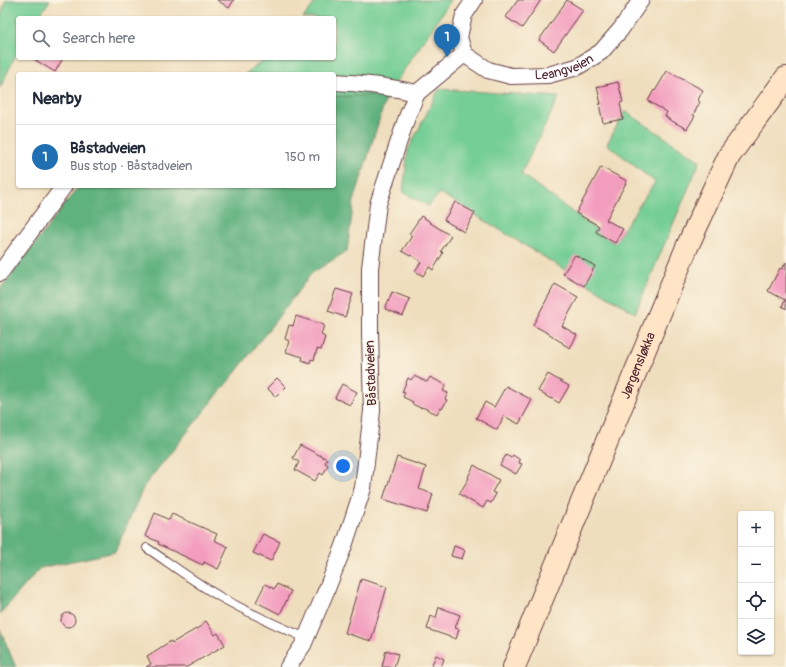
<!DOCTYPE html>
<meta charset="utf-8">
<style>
:root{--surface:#fff;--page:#f2f2f3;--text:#1f2937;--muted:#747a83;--line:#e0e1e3;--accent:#1f6fb2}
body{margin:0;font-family:Pangolin,sans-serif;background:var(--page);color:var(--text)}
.controls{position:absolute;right:12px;bottom:12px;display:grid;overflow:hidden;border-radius:4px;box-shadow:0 1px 3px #0004}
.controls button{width:36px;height:36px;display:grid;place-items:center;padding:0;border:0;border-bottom:1px solid var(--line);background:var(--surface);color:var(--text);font:20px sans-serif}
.you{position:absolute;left:343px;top:466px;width:14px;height:14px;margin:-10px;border:3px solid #fff;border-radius:50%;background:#1a73e8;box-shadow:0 0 0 6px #1a73e833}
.badge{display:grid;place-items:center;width:26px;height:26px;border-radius:50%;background:var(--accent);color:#fff;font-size:13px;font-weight:700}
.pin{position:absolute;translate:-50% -33px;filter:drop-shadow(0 1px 2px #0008)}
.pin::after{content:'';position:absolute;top:21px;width:14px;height:12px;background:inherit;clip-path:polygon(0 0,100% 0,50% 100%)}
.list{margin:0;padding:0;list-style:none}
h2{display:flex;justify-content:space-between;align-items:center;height:52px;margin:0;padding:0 16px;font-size:17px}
h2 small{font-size:13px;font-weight:400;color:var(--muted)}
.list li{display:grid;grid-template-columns:26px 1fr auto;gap:12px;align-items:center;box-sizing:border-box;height:64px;padding:0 16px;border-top:1px solid var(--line)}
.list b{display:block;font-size:15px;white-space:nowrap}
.list p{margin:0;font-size:13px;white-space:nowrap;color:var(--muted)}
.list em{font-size:13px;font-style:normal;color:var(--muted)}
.icon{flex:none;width:22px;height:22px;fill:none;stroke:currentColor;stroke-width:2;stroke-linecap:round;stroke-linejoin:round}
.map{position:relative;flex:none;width:786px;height:667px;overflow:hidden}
.search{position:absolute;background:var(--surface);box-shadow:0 1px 3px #0004;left:16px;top:16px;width:320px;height:44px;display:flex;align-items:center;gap:10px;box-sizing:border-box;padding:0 14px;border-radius:4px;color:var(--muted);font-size:15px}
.panel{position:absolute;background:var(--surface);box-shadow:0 1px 3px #0004;left:16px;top:72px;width:320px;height:116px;border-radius:4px}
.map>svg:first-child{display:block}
.green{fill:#74ce95;stroke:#5f7660}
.forest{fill:#5fb17e;stroke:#546854}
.building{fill:#f39dbe}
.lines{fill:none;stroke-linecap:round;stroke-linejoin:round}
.lane-casing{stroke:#633c41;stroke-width:10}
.street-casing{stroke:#633c41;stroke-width:18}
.secondary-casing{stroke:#633c41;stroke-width:24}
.lane{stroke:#fff;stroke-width:8}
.street{stroke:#fff;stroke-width:16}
.secondary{stroke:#ffe4c6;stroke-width:22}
.labels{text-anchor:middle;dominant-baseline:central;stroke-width:3;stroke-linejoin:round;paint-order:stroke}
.street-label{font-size:13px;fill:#4a1f2b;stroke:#fcf5e5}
</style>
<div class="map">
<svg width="786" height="667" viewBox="0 0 786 667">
<rect width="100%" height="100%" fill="#fcf5e5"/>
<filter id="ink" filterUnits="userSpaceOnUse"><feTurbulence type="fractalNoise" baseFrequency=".025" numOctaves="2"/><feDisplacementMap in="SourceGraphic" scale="8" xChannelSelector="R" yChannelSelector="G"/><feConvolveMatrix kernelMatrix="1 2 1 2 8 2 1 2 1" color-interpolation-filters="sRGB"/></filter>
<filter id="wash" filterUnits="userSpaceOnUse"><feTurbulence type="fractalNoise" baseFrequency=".012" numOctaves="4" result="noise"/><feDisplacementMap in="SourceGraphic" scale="16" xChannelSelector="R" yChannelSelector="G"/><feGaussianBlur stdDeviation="0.9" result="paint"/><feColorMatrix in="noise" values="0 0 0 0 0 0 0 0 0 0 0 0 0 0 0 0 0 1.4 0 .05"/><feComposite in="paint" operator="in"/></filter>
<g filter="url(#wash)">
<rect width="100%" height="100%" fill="#efdebd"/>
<!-- green -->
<g class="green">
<path d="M6 0H50L38 18H18V50L0 88V18Z"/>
<path d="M317 0H451L387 95 334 96V74H245L267 58H334V18H303Z"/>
<path d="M439 89 559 97 521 174 614 243 655 182 607 144 625 111 700 161 635 313 440 193 428 206 403 192 408 150Z"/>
</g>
<!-- forest -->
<g class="forest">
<path d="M387 95 354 201 347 251 312 273 243 363 144 486 115 552 40 568 0 614V289L79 186H334V96Z"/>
<path d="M0 629 15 665 16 667H0Z"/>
</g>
<g id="blocks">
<!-- building -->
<g class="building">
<path d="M217 0H234L229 8Z"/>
<path d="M518 0H541L522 28 506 17Z"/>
<path d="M567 0 583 10 554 51 539 40Z"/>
<path d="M32 58H63L55 72Z"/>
<path d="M667 71 703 90 698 100 700 102 693 115 695 116 687 129 668 119V118L665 116 667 112 648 101 654 90 655 91Z"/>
<path d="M618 82 623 102 620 103 623 119 603 123 599 104H601L597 87Z"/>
<path d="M601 167 627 181 606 220 623 229 615 243 596 232 599 226 576 213Z"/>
<path d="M455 202 475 213 464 232 444 220Z"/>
<path d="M421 216 429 221V222L451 236 441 251 443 253 433 270 429 267 423 276 415 271 421 262 411 255 410 256 402 251 412 236 409 234Z"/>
<path d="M575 255 595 266 584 286 563 274Z"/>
<path d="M786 262V309L782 306 785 300 768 291 780 268 782 269Z"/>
<path d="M555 284 578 297 562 326 577 335 570 348 563 344V343L553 337V336L533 325Z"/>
<path d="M336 289 353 294 345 317 328 311Z"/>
<path d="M392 292 410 299 403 316 385 309Z"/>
<path d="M296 316 324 325 321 335 325 337 321 350 317 349 314 360 311 359 310 363 302 360 303 357 286 352 289 341 285 339 289 325 293 326Z"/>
<path d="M548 374 569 386 559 403 551 398V399L538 391Z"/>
<path d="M414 376 427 382 430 377 446 385 443 391 448 393 445 399 447 400 442 409 440 408 437 414 422 407 421 408 412 404 413 402 403 397 405 393 402 392 408 378 411 380Z"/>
<path d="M277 378 286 387 276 397 267 388Z"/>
<path d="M342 384 357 392 350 405 335 398Z"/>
<path d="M506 386 532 400 519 424 504 416 497 430 476 418 485 402 494 407Z"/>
<path d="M300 445 327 459 325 463 328 465 323 475 320 473 315 481 295 470 299 462 293 458Z"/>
<path d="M506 455 511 458 513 455 520 460 519 463 522 464 516 474 500 465Z"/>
<path d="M397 457 426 467 419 489 433 494 427 513 383 499Z"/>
<path d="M474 465 499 480 492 492 496 494 491 503 487 501 483 508 459 494 469 478 468 477Z"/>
<path d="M155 513 169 520 172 514 217 534 214 540 228 547 218 569 204 562 203 565 158 544 159 542 145 536Z"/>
<path d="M263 534 280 542 271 561 253 553Z"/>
<path d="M454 546 465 550 462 559 451 556Z"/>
<path d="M361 579 387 587 371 641 345 633Z"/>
<path d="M265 584 274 589 277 584 291 591 280 614 256 602Z"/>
<path d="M439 607 460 615 455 628 459 629 456 639 427 629 431 616 436 618Z"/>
<circle cx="68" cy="620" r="7"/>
<path d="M206 621 215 635 218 633 225 645 187 667H146L151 664 147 656 171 641 172 643 203 625 202 623Z"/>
<path d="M386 650 398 654 394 667H382Z"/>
<path d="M436 655 444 659 441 667H431Z"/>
</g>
</g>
</g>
<g filter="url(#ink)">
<use href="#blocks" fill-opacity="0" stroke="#633c41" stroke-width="1"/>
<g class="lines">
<defs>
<path id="lane" d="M147 548C172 565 196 583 222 598 249 613 278 626 306 638"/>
<g id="street">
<path id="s1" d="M464 54 488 70 511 76 548 75 577 67 601 52 621 29 641 0"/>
<path d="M334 82C362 83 390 87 417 93"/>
<path d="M0 273 64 186"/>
<path d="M288 667 303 645 326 591 344 546 363 488 372 411 370 332V268L378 204 407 117 417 93 464 54 459 37 464 15 474 0"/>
</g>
<g id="secondary">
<path id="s2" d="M514 667 687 247 729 156 786 78"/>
</g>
</defs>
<!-- lane casing -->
<use href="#lane" class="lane-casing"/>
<!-- street casing -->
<use href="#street" class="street-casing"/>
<!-- secondary casing -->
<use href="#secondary" class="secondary-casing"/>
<!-- lane -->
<use href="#lane" class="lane"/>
<!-- street -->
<use href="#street" class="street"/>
<!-- secondary -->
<use href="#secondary" class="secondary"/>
</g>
</g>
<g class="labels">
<!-- street labels -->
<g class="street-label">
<text stroke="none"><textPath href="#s1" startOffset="107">Leangveien</textPath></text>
<text stroke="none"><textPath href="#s2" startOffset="326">Jørgensløkka</textPath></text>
<text transform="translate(371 373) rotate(-92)">Båstadveien</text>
</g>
</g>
</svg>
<div class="controls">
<button>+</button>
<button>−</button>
<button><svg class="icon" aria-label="locate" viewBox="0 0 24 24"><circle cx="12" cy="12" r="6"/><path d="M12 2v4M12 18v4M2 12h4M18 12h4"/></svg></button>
<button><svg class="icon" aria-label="layers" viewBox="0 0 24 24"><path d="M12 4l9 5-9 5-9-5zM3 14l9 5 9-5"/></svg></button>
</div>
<div class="you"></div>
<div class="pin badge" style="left:447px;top:57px">1</div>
<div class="search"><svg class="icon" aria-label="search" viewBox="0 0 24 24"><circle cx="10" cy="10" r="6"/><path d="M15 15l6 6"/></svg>Search here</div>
<section class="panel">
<h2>Nearby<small></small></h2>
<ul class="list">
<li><span class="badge">1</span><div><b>Båstadveien</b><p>Bus stop · Båstadveien</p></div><em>150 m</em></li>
</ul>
</section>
</div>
